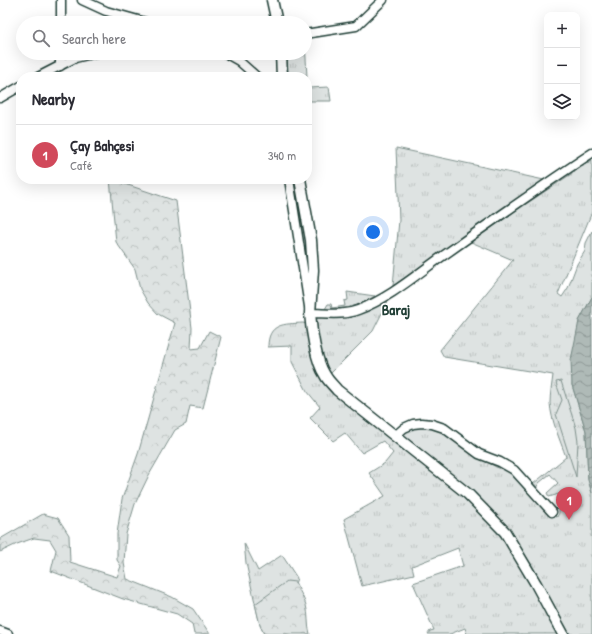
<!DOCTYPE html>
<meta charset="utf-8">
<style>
:root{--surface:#fff;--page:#f7f7f7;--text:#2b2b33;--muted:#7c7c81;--line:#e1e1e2;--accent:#d1495b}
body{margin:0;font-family:"Patrick Hand",sans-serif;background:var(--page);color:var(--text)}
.controls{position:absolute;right:12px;top:12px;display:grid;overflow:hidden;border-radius:8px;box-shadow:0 4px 16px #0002}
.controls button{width:36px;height:36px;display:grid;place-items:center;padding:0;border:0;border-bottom:1px solid var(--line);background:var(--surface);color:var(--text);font:20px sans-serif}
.you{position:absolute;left:373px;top:232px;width:14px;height:14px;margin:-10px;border:3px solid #fff;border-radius:50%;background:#1a73e8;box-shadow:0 0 0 6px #1a73e833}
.badge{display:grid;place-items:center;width:26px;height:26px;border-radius:50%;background:var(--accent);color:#fff;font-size:13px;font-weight:700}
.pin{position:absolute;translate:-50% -33px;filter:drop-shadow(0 1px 2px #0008)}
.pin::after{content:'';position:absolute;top:21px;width:14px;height:12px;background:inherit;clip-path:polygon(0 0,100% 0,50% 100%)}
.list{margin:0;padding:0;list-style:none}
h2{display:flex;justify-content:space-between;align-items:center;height:52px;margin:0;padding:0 16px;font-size:17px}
h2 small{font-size:13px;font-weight:400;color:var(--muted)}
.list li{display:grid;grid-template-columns:26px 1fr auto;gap:12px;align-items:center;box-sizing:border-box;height:60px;padding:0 16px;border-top:1px solid var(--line)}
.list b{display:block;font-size:15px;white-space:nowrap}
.list p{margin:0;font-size:13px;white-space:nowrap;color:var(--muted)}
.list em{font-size:13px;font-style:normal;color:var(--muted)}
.icon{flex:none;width:22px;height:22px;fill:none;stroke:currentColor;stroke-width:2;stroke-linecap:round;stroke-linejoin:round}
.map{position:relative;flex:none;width:592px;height:634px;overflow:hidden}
.search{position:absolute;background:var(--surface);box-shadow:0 4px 16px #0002;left:16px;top:16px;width:296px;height:44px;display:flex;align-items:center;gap:10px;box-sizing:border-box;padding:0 14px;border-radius:22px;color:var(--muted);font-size:15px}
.panel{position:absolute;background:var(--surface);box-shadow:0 4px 16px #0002;left:16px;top:72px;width:296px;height:112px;border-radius:16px}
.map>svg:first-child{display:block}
.grass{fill:url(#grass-tufts);stroke:#7e908b}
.forest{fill:url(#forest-crowns);stroke:#7e908b}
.park{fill:#dee3e2;stroke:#7e908b}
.water{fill:url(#water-waves);stroke:#758883}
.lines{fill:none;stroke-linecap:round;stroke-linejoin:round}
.minor-casing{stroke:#1f3d34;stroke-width:11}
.tertiary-casing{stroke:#1f3d34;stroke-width:13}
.minor{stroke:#fff;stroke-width:8}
.tertiary{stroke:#fff;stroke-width:10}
.labels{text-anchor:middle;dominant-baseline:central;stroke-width:3;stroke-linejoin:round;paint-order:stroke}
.neighbourhood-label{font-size:15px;font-weight:bold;fill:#1f3d34;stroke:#fff}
</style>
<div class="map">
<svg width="592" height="634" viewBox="0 0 592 634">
<defs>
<pattern id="grass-tufts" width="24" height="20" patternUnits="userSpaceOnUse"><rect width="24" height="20" fill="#dee3e2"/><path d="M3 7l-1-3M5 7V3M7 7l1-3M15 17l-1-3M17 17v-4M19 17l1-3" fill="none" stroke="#bec4c2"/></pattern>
<pattern id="forest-crowns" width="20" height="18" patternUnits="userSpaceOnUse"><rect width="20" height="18" fill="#dee3e2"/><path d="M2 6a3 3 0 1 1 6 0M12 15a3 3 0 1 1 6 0" fill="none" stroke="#bec4c2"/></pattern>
<pattern id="water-waves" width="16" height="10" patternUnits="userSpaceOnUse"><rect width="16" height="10" fill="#afbab7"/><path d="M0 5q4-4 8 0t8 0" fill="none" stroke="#8e9896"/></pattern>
</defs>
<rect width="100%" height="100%" fill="#fff"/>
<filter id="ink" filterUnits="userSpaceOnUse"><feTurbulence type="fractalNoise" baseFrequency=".025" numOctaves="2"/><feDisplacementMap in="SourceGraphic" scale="8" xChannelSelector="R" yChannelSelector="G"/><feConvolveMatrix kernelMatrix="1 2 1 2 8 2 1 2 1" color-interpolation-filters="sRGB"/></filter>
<g filter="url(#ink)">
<!-- grass -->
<g class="grass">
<path d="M305 40 307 77H288L287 53H305Z"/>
<path d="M307 79 308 88 329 87 331 101H307Z"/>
<path d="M396 148 544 180 393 286 399 220Z"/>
<path d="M592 160V212L558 294 562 297 568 288 577 264 585 251 586 243 592 231V297L579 321 572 385 586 431 588 479 592 493V634H570L534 569 513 535 494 513 478 497 401 436 407 430 414 427 423 425 441 429 484 460 496 467 511 472 519 479 550 514 557 517 559 513V504L563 502 559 494 549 497 547 493 558 483 550 474 539 483 536 488 533 484 566 457C560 440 551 420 550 403 550 394 552 384 553 375L444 357 440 350 513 260 471 242 517 210Z"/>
<path d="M347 292 375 296C361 304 351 309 335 310 331 310 329 310 325 309L328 304H331L332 308 345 306 344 301 348 300Z"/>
<path d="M389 299 373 331 330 374C321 357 317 336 316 317H342L361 313Z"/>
<path d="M303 323 307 324 331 390 410 455 444 481 484 516 500 535 513 553 558 634H467L465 628 450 634H428L430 631 434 630 413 583 463 566 458 548 412 566 414 574 362 586 344 519 385 496 369 473 385 463 393 453 383 441 362 453 345 433 333 441 310 418 320 407 307 391 292 362V346L268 347C268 323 284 324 303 323Z"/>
<path d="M244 543 258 571 282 555 297 578 286 610 264 634 260 625 246 563Z"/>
</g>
<!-- forest -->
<g class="forest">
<path d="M110 179 176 201 192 328 191 349 200 348 209 331 221 337 203 408 190 406 186 424 175 430 149 475 135 504 126 534 124 563 127 579 172 597 193 609 210 634H194L192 624 177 614 123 599 51 571 56 550 50 540 34 538 17 544 0 552V539L43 514 58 518 69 535 70 562 117 577 121 566 117 560V534L122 499 138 454 175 323 158 314 148 303 140 289 135 269 116 242Z"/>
<path d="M287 581 295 582C299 590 304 598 306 605 309 615 307 625 310 634H264L260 625 255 604Z"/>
</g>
<!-- park -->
<path class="park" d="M561 381 576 428 578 442 576 477 556 414 562 400 557 386 556 382Z"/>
<!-- water -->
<path class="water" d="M592 297V493L588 480 586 431 572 385 571 360 579 321Z"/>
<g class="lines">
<defs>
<g id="minor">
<path d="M82 0 106 11 149 23"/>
<path d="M61 23V0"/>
<path d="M305 34 356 26 383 0"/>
<path d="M225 53 239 61 257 77"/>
<path d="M60 66V53"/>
<path d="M38 77 75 58 96 53"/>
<path d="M0 98 21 86"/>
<path d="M289 179 310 313C326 313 343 316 358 310 392 297 418 273 447 253 495 219 543 185 592 153"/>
<path d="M395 436 404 428 413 424 422 423 432 424 444 428 479 454 500 462 514 470 552 512"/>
<path d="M0 631 8 634"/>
</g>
<g id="tertiary">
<path d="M272 0 277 23"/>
<path d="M281 53 282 77"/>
<path d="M300 179 311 240 313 270 310 313C311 329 316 362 325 375 328 381 333 385 337 390L468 494 505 532 536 584 563 634"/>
</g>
</defs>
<!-- minor casing -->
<use href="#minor" class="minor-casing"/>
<!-- tertiary casing -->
<use href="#tertiary" class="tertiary-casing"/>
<!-- minor -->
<use href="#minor" class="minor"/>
<!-- tertiary -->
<use href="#tertiary" class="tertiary"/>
</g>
</g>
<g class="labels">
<!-- neighbourhood labels -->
<g class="neighbourhood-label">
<text x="396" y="309">Baraj</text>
</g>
</g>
</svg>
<div class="controls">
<button>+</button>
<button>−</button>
<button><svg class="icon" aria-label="layers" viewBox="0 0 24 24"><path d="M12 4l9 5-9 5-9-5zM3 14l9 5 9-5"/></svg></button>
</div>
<div class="you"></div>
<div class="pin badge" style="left:569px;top:520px">1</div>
<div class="search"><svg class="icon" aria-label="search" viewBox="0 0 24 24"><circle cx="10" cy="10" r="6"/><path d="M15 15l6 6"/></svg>Search here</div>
<section class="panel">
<h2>Nearby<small></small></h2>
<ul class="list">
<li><span class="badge">1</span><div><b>Çay Bahçesi</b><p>Café</p></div><em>340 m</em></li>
</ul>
</section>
</div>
